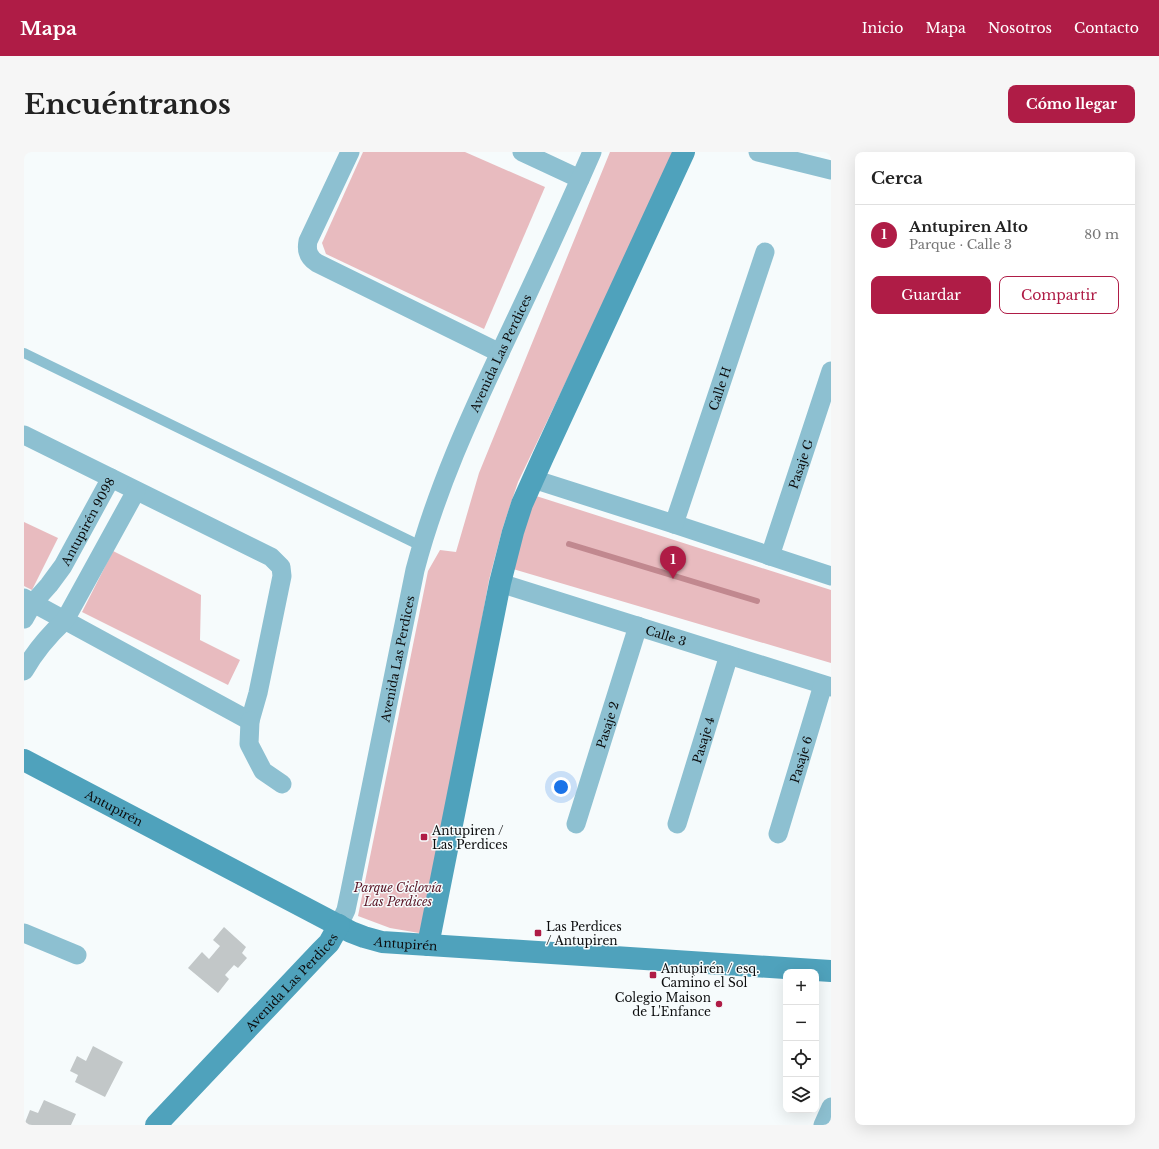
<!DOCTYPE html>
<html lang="es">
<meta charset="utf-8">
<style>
:root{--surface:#fff;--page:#f6f6f6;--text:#222;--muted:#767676;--line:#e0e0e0;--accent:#af1c46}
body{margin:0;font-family:"Libre Baskerville",serif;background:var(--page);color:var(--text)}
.controls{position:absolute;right:12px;bottom:12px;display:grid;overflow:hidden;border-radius:8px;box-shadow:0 4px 16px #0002}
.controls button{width:36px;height:36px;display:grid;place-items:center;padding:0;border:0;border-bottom:1px solid var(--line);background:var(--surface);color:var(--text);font:20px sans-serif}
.you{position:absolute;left:537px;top:635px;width:14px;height:14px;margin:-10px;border:3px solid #fff;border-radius:50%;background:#1a73e8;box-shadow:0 0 0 6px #1a73e833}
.badge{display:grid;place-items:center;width:26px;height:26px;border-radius:50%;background:var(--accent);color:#fff;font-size:13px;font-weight:700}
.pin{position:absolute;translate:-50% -33px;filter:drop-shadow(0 1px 2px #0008)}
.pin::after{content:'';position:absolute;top:21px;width:14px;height:12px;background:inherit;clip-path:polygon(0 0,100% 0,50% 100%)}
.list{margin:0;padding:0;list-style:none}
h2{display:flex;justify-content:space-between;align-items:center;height:52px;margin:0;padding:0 16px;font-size:17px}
h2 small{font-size:13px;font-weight:400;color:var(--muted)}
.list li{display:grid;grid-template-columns:26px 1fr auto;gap:12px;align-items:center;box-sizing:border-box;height:60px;padding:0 16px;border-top:1px solid var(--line)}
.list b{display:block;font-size:15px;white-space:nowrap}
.list p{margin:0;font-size:13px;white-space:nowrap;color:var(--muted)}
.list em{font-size:13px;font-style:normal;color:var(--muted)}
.actions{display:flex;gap:8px;padding:12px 16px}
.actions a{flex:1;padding:9px 0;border:1px solid var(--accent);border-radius:8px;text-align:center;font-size:14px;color:var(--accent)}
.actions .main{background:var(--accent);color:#fff}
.icon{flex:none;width:22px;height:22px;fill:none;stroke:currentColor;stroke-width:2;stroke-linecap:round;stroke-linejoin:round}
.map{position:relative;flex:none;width:807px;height:973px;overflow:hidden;border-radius:8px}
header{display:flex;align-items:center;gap:24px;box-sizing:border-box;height:56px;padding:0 20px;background:var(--accent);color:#fff}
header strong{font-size:19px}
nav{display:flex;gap:22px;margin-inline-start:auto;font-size:14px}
.intro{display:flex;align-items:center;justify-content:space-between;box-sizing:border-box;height:96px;padding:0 24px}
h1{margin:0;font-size:28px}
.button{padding:10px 18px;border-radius:8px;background:var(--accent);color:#fff;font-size:14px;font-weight:700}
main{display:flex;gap:24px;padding:0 24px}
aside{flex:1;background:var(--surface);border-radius:8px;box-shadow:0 4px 16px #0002}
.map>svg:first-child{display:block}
.green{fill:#e8bbbf}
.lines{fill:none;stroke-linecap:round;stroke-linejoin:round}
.stream{stroke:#c1888f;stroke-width:6}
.building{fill:#c2c7c8}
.lane{stroke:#8dc0d1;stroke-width:10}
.street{stroke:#8dc0d1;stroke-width:19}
.secondary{stroke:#4fa2bc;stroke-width:22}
.poi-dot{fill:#af1c46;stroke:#f6fbfc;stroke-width:1.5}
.labels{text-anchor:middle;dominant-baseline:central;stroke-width:3;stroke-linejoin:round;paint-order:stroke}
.street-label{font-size:12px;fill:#0c0d0e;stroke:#f6fbfc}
.poi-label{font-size:12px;fill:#0c0d0e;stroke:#f6fbfc;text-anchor:start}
.park-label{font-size:12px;font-style:italic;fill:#5b1626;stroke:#f6fbfc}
</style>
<header>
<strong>Mapa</strong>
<nav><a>Inicio</a><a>Mapa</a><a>Nosotros</a><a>Contacto</a></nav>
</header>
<div class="intro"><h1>Encuéntranos</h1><a class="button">Cómo llegar</a></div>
<main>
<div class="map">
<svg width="807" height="973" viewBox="0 0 807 973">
<rect width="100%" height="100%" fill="#f6fbfc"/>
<!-- green -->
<g class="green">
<path d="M339 0H441L521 35 460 177 302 102 298 91Z"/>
<path d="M586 0H652L494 330 479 375 465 428 401 782 366 776 334 764 404 419 416 398 432 400 455 321Z"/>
<path d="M509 343 807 438V511L489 417Z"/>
<path d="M0 370 34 386 8 438 0 434Z"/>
<path d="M89 399 177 443 176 488 216 508 204 533 58 460Z"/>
</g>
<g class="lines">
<!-- stream -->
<path class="stream" d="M545 392 733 449"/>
</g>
<!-- building -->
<g class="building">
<path d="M200 775 222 795 218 801 223 806 214 816 210 813 201 823 205 827 194 841 164 816 178 800 185 807 196 794 189 788Z"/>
<path d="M69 894 99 910 81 945 51 930 54 923 46 919 53 904 62 909Z"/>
<path d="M20 948 52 962 47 973H0L6 958 14 961Z"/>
</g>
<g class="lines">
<!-- lane -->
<path class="lane" d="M0 201 397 394"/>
<!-- street -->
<g class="street">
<path d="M326 0 284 89C282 99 285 106 293 111L476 201"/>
<path d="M498 0 556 27"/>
<path d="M734 0 807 18"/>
<path d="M0 283 247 405 257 415 258 424 234 541 226 569 0 446"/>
<path d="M509 327 650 372 807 424"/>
<path id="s1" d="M650 372 741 100"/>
<path id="s2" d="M746 404 807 219"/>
<path id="s3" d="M476 431 807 535"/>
<path id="s4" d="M0 467 9 451 25 433 39 414 87 326"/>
<path d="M0 519C11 499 24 484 41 468L112 339"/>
<path d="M226 569 225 592 239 619 258 632"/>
<path id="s5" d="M552 672 614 474"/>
<path id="s6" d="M653 672 705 503"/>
<path id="s7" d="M754 682 799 533"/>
<path id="s8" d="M315 773 322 758 326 739 391 418C412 338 446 264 481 190 511 127 540 64 568 0"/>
<path d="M0 781 53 803"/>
<path d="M799 973 807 955"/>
</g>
<!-- secondary -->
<g class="secondary">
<path id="s9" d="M0 608 327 780 340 785 358 790 807 819"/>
<path d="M404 793 476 431 489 380 498 352 519 305 660 0"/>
<path id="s10" d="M132 973 296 800 305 791 315 773"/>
</g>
</g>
<!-- markers -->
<g class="poi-dot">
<rect x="396" y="681" width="8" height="8" rx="2"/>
<rect x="510" y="777" width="8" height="8" rx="2"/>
<rect x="625" y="819" width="8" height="8" rx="2"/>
<circle cx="695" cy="852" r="4"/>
</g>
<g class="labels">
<!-- street labels -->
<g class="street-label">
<text stroke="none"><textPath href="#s8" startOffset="597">Avenida Las Perdices</textPath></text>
<text stroke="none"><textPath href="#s1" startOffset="143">Calle H</textPath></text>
<text stroke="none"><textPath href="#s2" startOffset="97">Pasaje G</textPath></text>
<text stroke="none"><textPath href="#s4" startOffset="117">Antupirén 9098</textPath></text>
<text stroke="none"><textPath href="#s3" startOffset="174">Calle 3</textPath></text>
<text stroke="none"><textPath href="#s8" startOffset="273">Avenida Las Perdices</textPath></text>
<text stroke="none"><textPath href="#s5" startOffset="104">Pasaje 2</textPath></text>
<text stroke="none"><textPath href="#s6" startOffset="88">Pasaje 4</textPath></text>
<text stroke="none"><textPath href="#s7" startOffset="78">Pasaje 6</textPath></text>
<text stroke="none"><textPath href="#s9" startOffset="102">Antupirén</textPath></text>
<text stroke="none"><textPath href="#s9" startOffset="426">Antupirén</textPath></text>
<text stroke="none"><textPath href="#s10" startOffset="197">Avenida Las Perdices</textPath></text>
</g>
<!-- poi labels -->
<g class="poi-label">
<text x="408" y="678">Antupiren /<tspan x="408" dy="14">Las Perdices</tspan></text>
<text x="522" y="774">Las Perdices<tspan x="522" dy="14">/ Antupiren</tspan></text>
<text x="637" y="816">Antupirén / esq.<tspan x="637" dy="14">Camino el Sol</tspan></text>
<text x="687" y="845" text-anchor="end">Colegio Maison<tspan x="687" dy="14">de L'Enfance</tspan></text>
</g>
<!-- park labels -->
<g class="park-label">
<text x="374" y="735">Parque Ciclovía<tspan x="374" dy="14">Las Perdices</tspan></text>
</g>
</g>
</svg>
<div class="controls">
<button>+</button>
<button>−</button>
<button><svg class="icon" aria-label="locate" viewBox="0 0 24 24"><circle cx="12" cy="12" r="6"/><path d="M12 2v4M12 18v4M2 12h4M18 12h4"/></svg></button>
<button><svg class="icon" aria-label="layers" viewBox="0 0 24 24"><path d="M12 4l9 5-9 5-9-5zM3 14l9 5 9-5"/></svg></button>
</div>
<div class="you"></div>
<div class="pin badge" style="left:649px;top:427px">1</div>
</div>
<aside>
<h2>Cerca<small></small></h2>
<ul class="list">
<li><span class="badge">1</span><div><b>Antupiren Alto</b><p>Parque · Calle 3</p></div><em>80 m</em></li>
</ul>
<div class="actions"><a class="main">Guardar</a><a>Compartir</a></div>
</aside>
</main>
